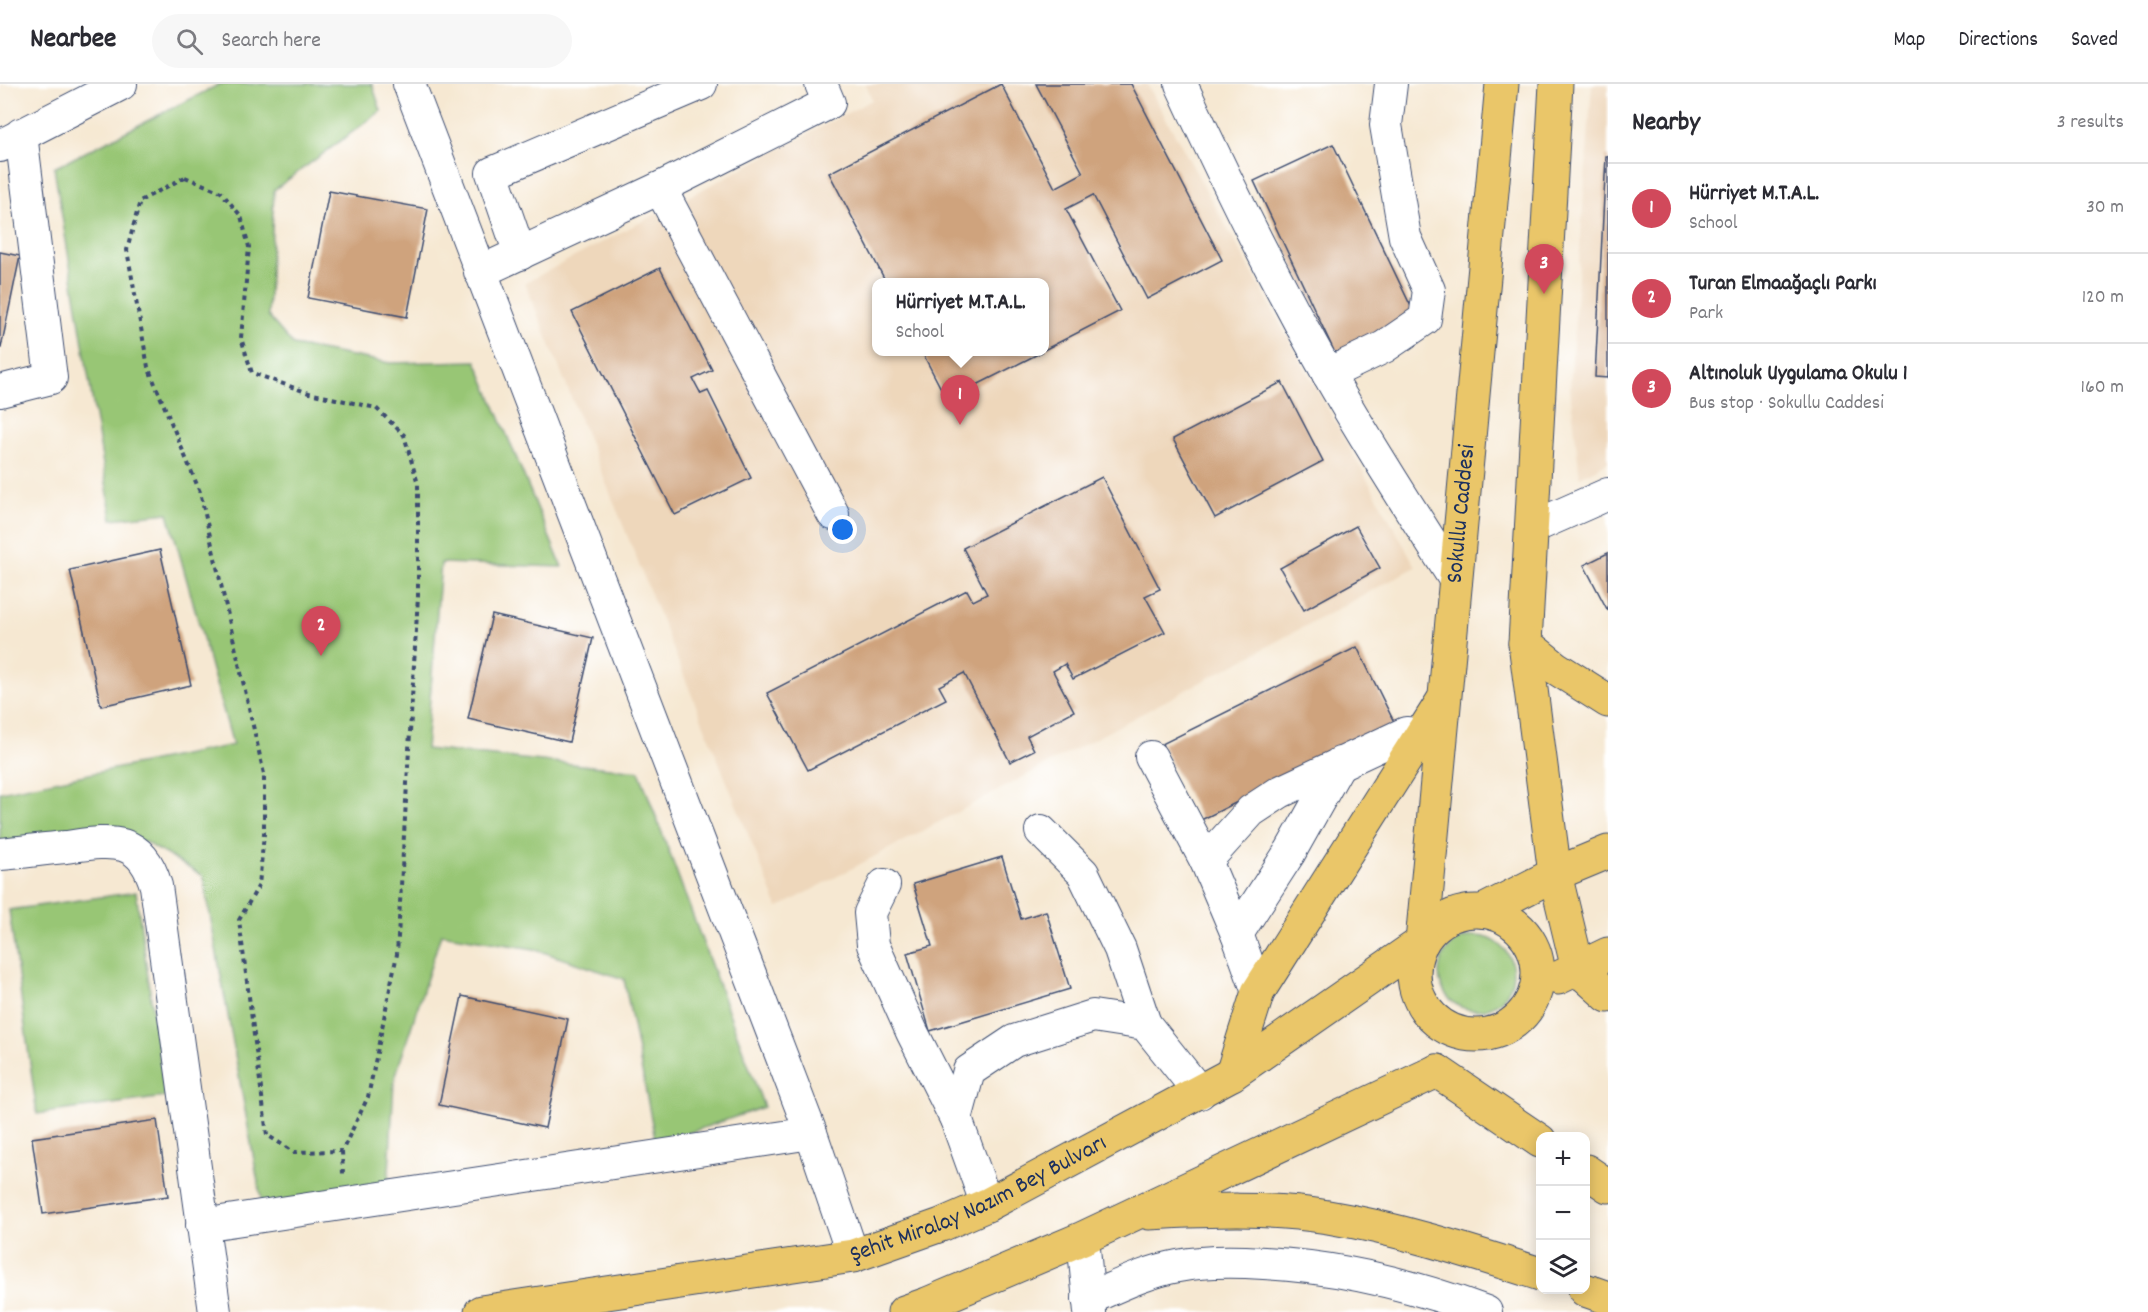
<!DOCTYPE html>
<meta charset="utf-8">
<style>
:root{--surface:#fff;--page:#f7f7f7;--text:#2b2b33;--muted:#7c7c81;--line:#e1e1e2;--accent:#d1495b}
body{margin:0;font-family:Dekko,sans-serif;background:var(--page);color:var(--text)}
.controls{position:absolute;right:18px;bottom:18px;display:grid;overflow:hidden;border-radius:12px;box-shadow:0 3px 15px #0003}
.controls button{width:54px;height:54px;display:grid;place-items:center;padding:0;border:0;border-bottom:2px solid var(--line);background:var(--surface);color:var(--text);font:30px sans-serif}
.you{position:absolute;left:843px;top:446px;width:21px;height:21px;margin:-15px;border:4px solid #fff;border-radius:50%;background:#1a73e8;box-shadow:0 0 0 9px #1a73e833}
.badge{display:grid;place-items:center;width:39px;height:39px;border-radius:50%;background:var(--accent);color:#fff;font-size:20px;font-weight:700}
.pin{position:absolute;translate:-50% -50px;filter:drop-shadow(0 2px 3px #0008)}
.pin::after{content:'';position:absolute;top:32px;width:21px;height:18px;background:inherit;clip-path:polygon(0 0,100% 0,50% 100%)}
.popup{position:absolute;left:872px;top:194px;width:177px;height:78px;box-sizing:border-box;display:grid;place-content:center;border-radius:12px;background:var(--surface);filter:drop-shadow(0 2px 4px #0005);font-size:20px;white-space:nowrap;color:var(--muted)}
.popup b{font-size:22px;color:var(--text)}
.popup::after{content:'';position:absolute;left:50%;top:100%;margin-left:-12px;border:12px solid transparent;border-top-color:var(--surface)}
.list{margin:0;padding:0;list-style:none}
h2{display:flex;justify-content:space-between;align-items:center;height:78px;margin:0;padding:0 24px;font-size:26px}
h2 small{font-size:20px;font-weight:400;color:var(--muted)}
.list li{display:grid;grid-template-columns:39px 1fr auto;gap:18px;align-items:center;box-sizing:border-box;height:90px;padding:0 24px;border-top:2px solid var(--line)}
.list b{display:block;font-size:22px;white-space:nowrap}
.list p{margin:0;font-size:20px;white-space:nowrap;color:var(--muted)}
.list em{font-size:20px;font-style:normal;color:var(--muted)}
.icon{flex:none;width:33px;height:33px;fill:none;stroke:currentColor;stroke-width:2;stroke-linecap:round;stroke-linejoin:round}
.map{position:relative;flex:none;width:1608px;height:1228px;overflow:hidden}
header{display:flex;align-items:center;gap:36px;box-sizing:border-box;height:84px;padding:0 30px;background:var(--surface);border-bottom:2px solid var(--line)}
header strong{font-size:28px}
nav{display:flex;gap:33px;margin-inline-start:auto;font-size:21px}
.search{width:420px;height:54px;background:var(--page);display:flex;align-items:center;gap:15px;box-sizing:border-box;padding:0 21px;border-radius:33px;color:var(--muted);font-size:22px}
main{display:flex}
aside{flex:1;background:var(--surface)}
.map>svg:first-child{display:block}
.built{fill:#eed7bb;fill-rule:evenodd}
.green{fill:#98c675;stroke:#5a7a6a;stroke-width:1.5}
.building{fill:#cfa37d}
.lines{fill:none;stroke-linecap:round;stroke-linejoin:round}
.minor-casing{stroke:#3c4b6f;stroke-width:34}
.major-casing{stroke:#3c4b6f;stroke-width:35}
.path{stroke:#3c4b6f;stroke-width:4;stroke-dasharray:4.5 4.5;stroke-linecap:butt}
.minor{stroke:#fff;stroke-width:32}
.major{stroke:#eac669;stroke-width:33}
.labels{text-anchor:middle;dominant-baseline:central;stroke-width:5;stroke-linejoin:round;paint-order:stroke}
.street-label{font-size:24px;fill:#1b2f5e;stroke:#fff}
</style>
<header>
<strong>Nearbee</strong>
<div class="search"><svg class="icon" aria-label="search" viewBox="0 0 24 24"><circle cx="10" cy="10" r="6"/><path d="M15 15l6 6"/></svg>Search here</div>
<nav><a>Map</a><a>Directions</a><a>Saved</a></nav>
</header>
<main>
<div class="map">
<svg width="1608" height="1228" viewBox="0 0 1608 1228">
<rect width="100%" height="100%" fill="#fff"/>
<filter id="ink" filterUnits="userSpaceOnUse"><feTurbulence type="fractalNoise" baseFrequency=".0167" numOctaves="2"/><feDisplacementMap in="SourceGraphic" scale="12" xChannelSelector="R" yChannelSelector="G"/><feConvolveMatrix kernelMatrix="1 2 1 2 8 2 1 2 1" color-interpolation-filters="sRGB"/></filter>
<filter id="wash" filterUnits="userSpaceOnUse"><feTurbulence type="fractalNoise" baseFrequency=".008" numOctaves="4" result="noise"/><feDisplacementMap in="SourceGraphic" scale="24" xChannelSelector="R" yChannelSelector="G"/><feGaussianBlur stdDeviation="1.35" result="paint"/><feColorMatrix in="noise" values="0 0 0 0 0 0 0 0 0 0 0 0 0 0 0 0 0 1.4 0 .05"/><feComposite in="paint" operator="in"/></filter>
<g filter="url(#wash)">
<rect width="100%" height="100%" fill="#f6e8d2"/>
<!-- built -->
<g class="built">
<path d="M866 0H1147L1416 483 778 824 525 199 872 16ZM876 198H1044V268H876Z"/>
<path d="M1592 0H1608V378L1580 393 1570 304Z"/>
</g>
<!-- green -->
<g class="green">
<path d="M220 0H372L381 27 274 106 268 232 293 261 390 279 476 277 562 483 441 479 426 665 639 687 764 1023 656 1060 624 895 534 865 441 850 394 997 388 1107 266 1143 203 792 145 758 0 774V708L233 661 168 429 112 435 54 84Z"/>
<path d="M136 808 165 1013 37 1030 9 826Z"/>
<circle cx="1476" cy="889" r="37"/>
</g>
<g id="blocks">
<!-- building -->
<g class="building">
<path d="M1001 0 1055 104 1083 89 1036 0H1131L1222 176 1147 215 1093 111 1066 125 1120 227 1044 266V198H886L829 89Z"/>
<path d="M1333 60 1415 231 1335 269 1254 97Z"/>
<path d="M1606 72H1608V294L1595 293Z"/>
<path d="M329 107 428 125 407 233 308 214Z"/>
<path d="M0 168 20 172 1 264H0Z"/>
<path d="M660 184 712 286 693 295 701 310 708 307 751 394 675 431 572 228Z"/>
<path d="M922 268H1042L947 316Z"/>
<path d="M1282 298 1323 377 1215 434 1173 355Z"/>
<path d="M1102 393 1160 505 1145 512 1165 548 1073 595 1065 580 1053 587 1074 627 1027 652 1034 666 1010 678 964 589 939 602 946 615 808 686 767 609 967 506 973 517 987 510 963 464Z"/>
<path d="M1356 442 1380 484 1304 526 1280 484Z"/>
<path d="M160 466 191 601 101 622 70 486Z"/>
<path d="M1608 469V527L1584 481Z"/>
<path d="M492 531 593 554 569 658 468 635Z"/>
<path d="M1357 563 1395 640 1201 736 1162 660Z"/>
<path d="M1002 773 1021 835 1046 827 1070 905 930 947 907 869 932 862 913 800Z"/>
<path d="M462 912 568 935 545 1044 439 1021Z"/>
<path d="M157 1036 168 1112 43 1130 32 1054Z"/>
</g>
</g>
</g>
<g filter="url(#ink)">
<use href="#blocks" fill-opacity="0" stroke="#3c4b6f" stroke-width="1.5"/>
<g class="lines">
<defs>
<g id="minor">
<path d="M409 0 811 1049 853 1172"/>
<path d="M1181 0C1226 98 1274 194 1327 288 1367 359 1412 428 1456 497"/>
<path d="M0 62 121 0"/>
<path d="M660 104 833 430"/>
<path d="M520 170 492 89 701 0"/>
<path d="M480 188 660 104 829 19 821 0"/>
<path d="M1328 290 1384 263 1425 235 1429 206 1405 153 1386 41 1391 0"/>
<path d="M0 307 51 294 21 50"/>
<path d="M1531 444 1608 410"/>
<path d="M1151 673 1206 777 1237 850 1258 908"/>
<path d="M1041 747 1083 789 1120 865 1145 940"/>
<path d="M0 770C22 768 44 765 66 763 109 757 141 750 156 802L215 1228"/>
<path d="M1206 777 1251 727 1280 708 1406 649 1422 650"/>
<path d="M884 801 870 829 873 861 912 948 956 1035"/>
<path d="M1237 850 1290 768 1340 679"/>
<path d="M987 1121 956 1035 969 987 1014 957 1093 932 1145 940 1200 1009"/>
<path d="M202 1141 811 1049"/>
<path d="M1083 1154 1090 1228"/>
<path d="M1088 1215C1118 1202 1146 1188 1178 1182 1207 1176 1236 1177 1264 1179 1341 1183 1414 1201 1486 1228"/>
</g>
<g id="major">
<path d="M1556 0 1525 559 1555 790 1578 885"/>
<path d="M1525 559 1556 584 1608 617"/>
<path d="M1483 827 1555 790 1608 768"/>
<circle cx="1476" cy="889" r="62"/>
<path id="s1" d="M1422 858 1502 0"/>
<path d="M1578 885 1608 912"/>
<path d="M1558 894 1608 870"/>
<path d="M1437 987 1540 1057"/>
<path d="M1232 990 1258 908 1442 618"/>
<path d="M1586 1087 1608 1102"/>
<path d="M1149 1129C1209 1126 1269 1123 1328 1133 1400 1145 1471 1168 1540 1190"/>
<path d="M1585 1206 1608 1214"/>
<path id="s2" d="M481 1228 853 1172 941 1141 987 1121 1232 990 1422 858"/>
<path d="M904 1228 927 1220 1083 1154 1437 987"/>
</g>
</defs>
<!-- minor casing -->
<use href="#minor" class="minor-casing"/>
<!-- major casing -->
<use href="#major" class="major-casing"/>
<!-- path -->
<g class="path">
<path d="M185 93 221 108 241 132 249 163 241 254 252 289 309 309 376 324 404 351 418 400V512L397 870 368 1013 342 1067 294 1068 267 1051 239 836 259 801 264 750V690L200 408 148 283 127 166 140 117Z"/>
<path d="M342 1067 343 1090"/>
</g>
<!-- minor -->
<use href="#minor" class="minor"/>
<!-- major -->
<use href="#major" class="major"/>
</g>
</g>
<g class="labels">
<!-- street labels -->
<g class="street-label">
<text stroke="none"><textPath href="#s1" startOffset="430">Sokullu Caddesi</textPath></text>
<text stroke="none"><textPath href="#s2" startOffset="514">Şehit Miralay Nazım Bey Bulvarı</textPath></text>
</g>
</g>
</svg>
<div class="controls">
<button>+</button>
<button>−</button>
<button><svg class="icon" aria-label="layers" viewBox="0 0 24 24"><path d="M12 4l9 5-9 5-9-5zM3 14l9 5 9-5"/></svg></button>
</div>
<div class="you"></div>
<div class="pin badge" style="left:960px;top:341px">1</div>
<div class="popup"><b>Hürriyet M.T.A.L.</b>School</div>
<div class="pin badge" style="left:321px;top:572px">2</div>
<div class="pin badge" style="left:1544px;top:210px">3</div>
</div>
<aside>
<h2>Nearby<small>3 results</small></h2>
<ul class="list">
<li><span class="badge">1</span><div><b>Hürriyet M.T.A.L.</b><p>School</p></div><em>30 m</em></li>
<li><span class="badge">2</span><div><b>Turan Elmaağaçlı Parkı</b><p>Park</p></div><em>120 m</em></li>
<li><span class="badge">3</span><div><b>Altınoluk Uygulama Okulu 1</b><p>Bus stop · Sokullu Caddesi</p></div><em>160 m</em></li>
</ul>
</aside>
</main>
